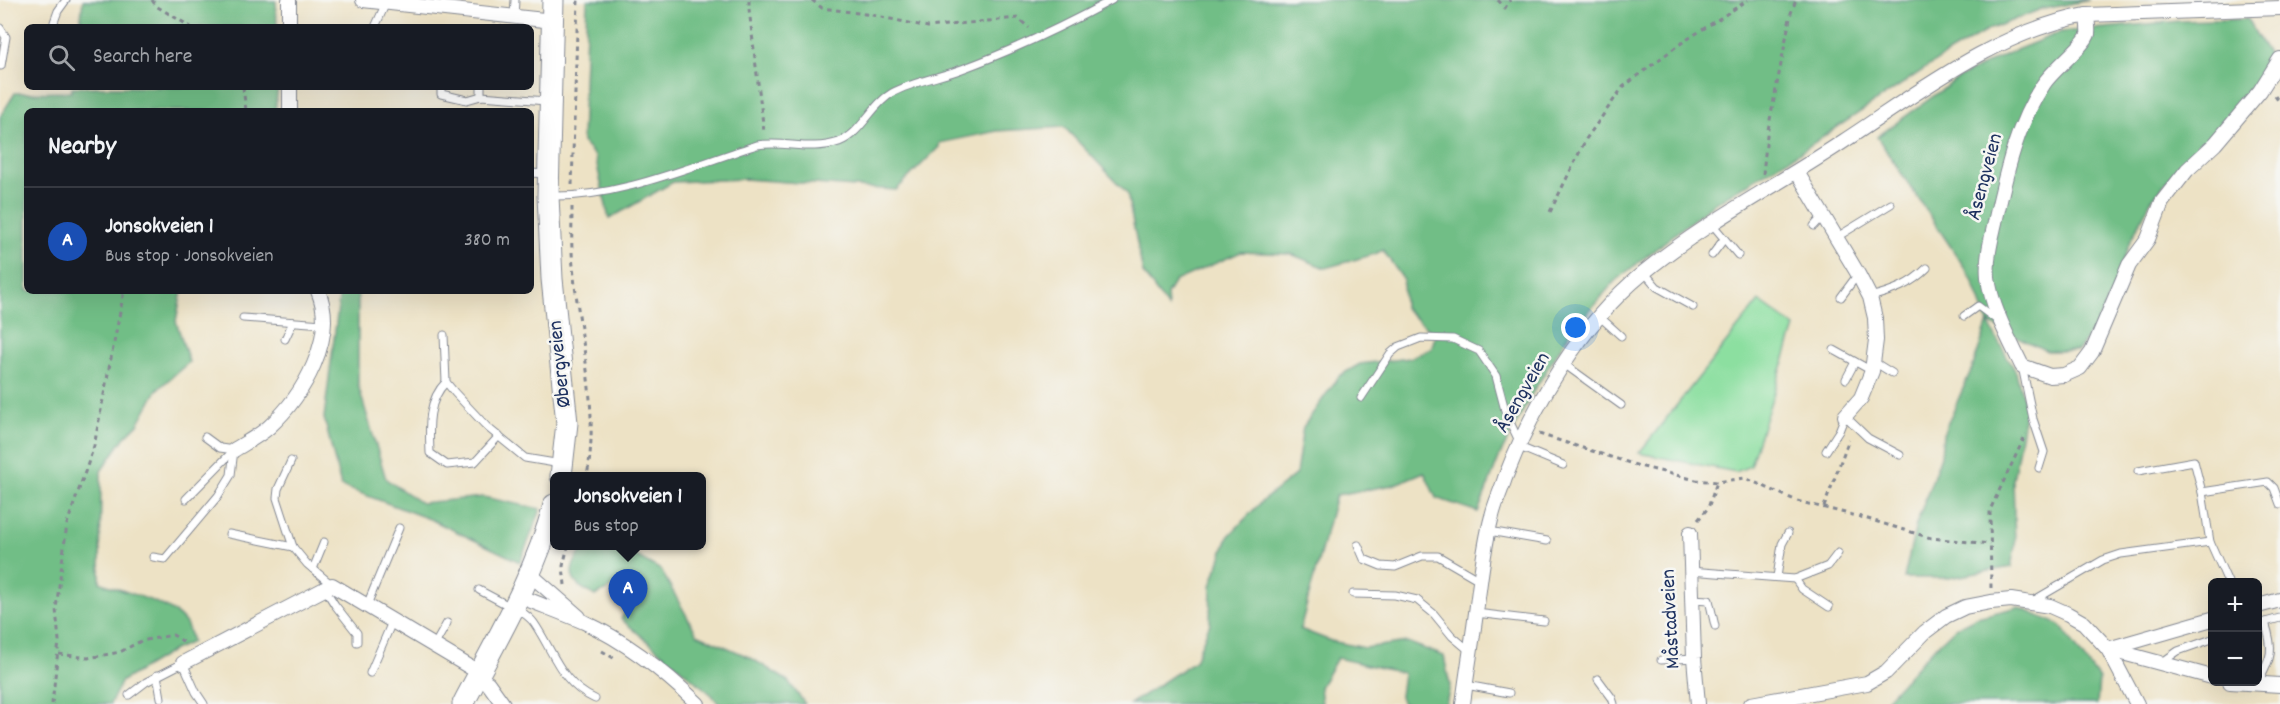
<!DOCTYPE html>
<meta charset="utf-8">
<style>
:root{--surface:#171b24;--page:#242831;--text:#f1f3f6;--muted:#9ea1a6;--line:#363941;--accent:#db2777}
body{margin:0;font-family:Dekko,sans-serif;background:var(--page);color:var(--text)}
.controls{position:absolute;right:18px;bottom:18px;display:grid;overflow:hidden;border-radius:9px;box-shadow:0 6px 24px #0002}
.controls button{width:54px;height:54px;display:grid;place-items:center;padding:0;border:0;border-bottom:2px solid var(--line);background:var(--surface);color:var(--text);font:30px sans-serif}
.you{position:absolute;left:1576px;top:328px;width:21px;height:21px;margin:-15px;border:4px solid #fff;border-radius:50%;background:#1a73e8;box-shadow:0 0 0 9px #1a73e833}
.badge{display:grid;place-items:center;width:39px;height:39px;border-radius:50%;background:var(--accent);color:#fff;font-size:20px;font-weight:700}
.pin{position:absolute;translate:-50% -50px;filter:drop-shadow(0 2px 3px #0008)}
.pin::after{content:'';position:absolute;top:32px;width:21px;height:18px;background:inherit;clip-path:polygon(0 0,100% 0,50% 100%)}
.popup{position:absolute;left:550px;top:472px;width:156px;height:78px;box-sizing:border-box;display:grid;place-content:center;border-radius:9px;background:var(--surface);filter:drop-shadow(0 2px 4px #0005);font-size:20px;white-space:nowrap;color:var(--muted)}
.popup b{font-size:22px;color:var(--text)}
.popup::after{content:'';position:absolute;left:50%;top:100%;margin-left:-12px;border:12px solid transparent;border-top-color:var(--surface)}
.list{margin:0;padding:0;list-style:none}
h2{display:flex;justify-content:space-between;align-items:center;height:78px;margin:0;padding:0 24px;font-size:26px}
h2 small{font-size:20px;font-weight:400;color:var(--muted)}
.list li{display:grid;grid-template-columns:39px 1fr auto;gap:18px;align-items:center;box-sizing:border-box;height:108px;padding:0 24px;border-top:2px solid var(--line)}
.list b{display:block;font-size:22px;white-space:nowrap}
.list p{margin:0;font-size:20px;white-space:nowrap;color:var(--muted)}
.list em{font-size:20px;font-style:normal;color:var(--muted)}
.icon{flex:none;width:33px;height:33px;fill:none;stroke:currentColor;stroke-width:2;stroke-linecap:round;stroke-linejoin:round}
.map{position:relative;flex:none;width:2280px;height:704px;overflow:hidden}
.search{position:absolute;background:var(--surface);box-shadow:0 6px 24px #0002;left:24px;top:24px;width:510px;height:66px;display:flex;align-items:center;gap:15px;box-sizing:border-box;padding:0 21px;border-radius:9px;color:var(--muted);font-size:22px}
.panel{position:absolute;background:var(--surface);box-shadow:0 6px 24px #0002;left:24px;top:108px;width:510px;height:186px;border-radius:9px}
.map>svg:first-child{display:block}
.green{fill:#8cdfa0;stroke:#54877f;stroke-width:1.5}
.forest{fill:#71be86;stroke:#467672;stroke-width:1.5}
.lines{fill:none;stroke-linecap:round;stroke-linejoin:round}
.service-casing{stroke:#848892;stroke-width:9}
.minor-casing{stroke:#848892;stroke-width:16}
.primary-casing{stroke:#848892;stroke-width:23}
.path{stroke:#848892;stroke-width:3;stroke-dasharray:4.5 4.5;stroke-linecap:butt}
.service{stroke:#fff;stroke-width:7}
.minor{stroke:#fff;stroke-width:14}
.primary{stroke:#fff;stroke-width:21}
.labels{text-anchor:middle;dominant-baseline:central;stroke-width:5;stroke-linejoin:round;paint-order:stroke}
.street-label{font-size:21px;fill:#1b2f5e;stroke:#f6f6f2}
</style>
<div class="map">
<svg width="2280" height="704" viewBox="0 0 2280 704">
<rect width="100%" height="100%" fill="#f6f6f2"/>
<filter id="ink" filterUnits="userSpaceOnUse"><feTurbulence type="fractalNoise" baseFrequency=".0167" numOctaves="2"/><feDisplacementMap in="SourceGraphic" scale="12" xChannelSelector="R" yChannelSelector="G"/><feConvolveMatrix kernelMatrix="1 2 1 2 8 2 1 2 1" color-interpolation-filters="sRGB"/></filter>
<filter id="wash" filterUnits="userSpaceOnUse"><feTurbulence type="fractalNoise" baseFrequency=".008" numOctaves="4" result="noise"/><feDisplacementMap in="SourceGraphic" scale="24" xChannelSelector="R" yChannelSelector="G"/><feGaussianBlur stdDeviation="1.35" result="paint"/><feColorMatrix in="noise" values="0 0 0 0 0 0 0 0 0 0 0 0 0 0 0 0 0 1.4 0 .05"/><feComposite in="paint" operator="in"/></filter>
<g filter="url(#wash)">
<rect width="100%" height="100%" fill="#ede2c5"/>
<!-- green -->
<path class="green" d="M1759 301 1795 327 1750 466 1736 472 1639 453Z"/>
<!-- forest -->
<g class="forest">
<path d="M83 0 276 1 277 27H80Z"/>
<path d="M587 0H2089L2039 10 1988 30 1944 56 1800 152 1713 204 1615 281 1569 334 1533 392 1500 455 1478 512 1436 498 1424 472 1393 485 1336 495 1300 629 1331 641 1365 648 1407 642 1444 656 1450 686 1446 704H1403L1400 696 1403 673 1337 658 1320 687 1322 704H1130L1195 661 1210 623 1211 586 1228 537 1261 502 1296 474 1303 427 1339 376 1360 364 1410 358 1432 348 1435 335 1404 308 1403 279 1383 250 1375 254 1325 268 1291 254 1241 252 1175 281 1167 294 1168 308 1143 273 1127 193 1064 127 997 131 939 143V147L896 190 744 179 673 182 609 219 595 156 582 142Z"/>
<path d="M2247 19 2273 62 2215 134 2189 154 2151 201 2129 244 2113 290 2095 327 2078 351H2047L1988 323 2016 372 2026 409 2013 479 2015 546 2011 567 1949 578H1904L1916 525 1941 456 1943 434 1973 366 1988 322 1971 277 1877 137 1960 77 2006 54 2061 32 2180 21Z"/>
<path d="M72 87H278L275 111H27V291H182L176 321 189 362 157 390 138 424 124 438 101 471 100 582C124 593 168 601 184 621 189 626 190 636 192 642L174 650 122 681 110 704H0V117L15 93 71 92Z"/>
<path d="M340 291H355L358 297V385L386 479 421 503 483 497 541 509 520 562 432 520 341 486 324 418Z"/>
<path d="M586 546H619L661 570 697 634 751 658 788 681 805 704H719L712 695 621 619 631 603 629 592 614 586 595 596C590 592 582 589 578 585 565 573 577 556 586 546Z"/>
<path d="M2018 607 2060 625 2099 679 2097 704H1882L1927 655 1955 628 1977 617Z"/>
</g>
</g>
<g filter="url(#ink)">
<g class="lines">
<defs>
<g id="service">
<path d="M514 17 515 0"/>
<path d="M54 22 58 11 66 0"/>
<path d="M375 27 386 3"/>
<path d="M0 28 6 37 1 66"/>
<path d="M441 87V94L467 100 481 96 547 101"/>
<path d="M481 96V87"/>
<path d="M531 173 546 174"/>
<path d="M550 196C619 198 691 166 757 145 785 140 809 152 839 142 862 133 871 105 892 93 911 82 941 77 962 69 1014 50 1064 26 1112 0"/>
<path d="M1712 224 1738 255"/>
<path d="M1814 226 1823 216"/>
<path d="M1837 237 1891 204"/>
<path d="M1712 255 1724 239"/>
<path d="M1644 272 1657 287 1693 307"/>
<path d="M1841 297 1858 274"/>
<path d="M1870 297C1893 291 1910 285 1927 268"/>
<path d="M1964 316 1978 306 1998 321"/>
<path d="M1600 317 1621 336"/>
<path d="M243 318 323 324"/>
<path d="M444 335 446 382 455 393 487 427 525 458 561 464"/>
<path d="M285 339 293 322"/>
<path d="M1834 350 1872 371"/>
<path d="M1874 362 1892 373"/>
<path d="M1564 364 1621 405"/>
<path d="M2022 366 2033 419 2044 452 2039 468"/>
<path d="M1846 379 1855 362"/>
<path d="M446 382C427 401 429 428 430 453L447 465 475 462 499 436"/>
<path d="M1361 398 1390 354 1398 347 1421 338 1453 339 1479 351 1496 376 1506 414 1519 441"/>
<path d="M205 437 220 448 234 450"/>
<path d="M1517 446 1563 465"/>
<path d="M1826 451 1839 431 1845 416 1868 438 1900 455"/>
<path d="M291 461 278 489 277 498 293 547 307 564 332 585"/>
<path d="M2138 471 2194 461 2202 492 2210 542 2228 582"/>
<path d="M2202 492 2268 482 2274 488 2280 504"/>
<path d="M186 499 234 450"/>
<path d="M1489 531 1547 541"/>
<path d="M229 534 293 547"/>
<path d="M1358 545 1364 559 1381 566 1395 567 1422 556H1438L1481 581"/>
<path d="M153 557 165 559 218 496 231 475 234 450"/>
<path d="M313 569 324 542"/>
<path d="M1690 571 1795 579 1828 566 1838 553"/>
<path d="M1777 577 1782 544 1788 533"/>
<path d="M1795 579 1802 589 1829 607"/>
<path d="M325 589 335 605 357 633V642"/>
<path d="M479 590 511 607"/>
<path d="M1353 594 1395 595 1417 600 1434 614 1452 636 1471 652"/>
<path d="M1692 599 1709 600 1715 626"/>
<path d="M2031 602 2103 560 2121 554 2210 542"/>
<path d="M367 605 399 528"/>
<path d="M516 608C522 612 530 617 534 623 554 652 560 683 595 699"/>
<path d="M1476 613 1544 621"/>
<path d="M2258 624 2280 618"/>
<path d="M434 646 447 623"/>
<path d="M1661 660 1694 658"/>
<path d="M2161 663 2178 651 2212 639"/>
<path d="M370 673 392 622"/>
<path d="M157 675 161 698"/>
<path d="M1598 679 1612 698 1614 704"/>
<path d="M1466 685 1509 693"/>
<path d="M2257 685C2271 657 2275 653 2265 622"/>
<path d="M129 695 146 682 183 663 196 692 204 704"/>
</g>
<g id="minor">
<path d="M363 0 553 21"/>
<path d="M2087 15C2087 21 2089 28 2088 34 2086 44 2051 71 2043 85 2017 124 2006 173 1996 218 1992 237 1986 256 1988 277 1991 307 2009 339 2022 366L2050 376 2064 375 2080 368 2092 352 2129 265 2148 239 2162 202 2187 170 2215 144 2260 91 2280 59"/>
<path d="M289 27V0"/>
<path d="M290 111V87"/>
<path d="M1797 172 1858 274 1870 297 1875 318 1876 340 1872 371 1861 398 1845 416"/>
<path d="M234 450C245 443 259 436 269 427 303 396 338 337 318 291"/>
<path d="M1690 533 1694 658 1698 704"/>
<path d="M531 575 579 617"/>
<path d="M519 596C541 605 563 613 584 622 627 642 665 672 698 704"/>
<path d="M2258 606 2280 600"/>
<path d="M183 663 332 585 480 673"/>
<path d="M477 677 488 683 503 704"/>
<path d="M2230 682 2280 685"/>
<path d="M1463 704C1467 671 1473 638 1477 605 1481 576 1484 545 1492 516 1495 503 1501 491 1505 478 1534 403 1580 325 1643 273 1705 222 1778 185 1844 141 1919 92 1997 31 2087 15L2280 8"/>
<path d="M1751 704 1867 683 1886 672 1925 632 1946 616 1965 607 1991 602 2011 600 2050 606 2068 614 2084 623 2108 649 2212 677"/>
<path d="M2137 704 2108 649 2212 619"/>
</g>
<g id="primary">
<path d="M553 0 548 196 552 279 567 423 561 476"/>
<path d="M463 704C497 639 535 576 554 505"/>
</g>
</defs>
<!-- service casing -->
<use href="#service" class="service-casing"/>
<!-- minor casing -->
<use href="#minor" class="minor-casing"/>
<!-- primary casing -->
<use href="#primary" class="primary-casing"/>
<!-- path -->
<g class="path">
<path d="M152 0 156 6 191 27"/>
<path d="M749 0V9L764 132"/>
<path d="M812 0 822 8 872 15 928 27 1018 18 1029 28"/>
<path d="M1498 0 1505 8 1510 0"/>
<path d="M243 87 246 111"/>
<path d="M2275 96 2280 103"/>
<path d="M1763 174 1767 135 1791 13 1796 0"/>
<path d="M572 185 578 0"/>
<path d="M572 207C572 226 571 247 573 266 579 336 600 407 587 476"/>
<path d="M1550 212 1586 139 1623 87 1677 46 1748 0"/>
<path d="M1539 434 1639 466 1696 480 1717 482 1745 478 1797 501 1861 517 1931 538 1990 544"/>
<path d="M1824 507 1849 439"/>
<path d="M1698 520 1708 508 1717 482"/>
<path d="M565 585 563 566 568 546"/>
<path d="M1991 588 1990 510 2026 434"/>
<path d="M602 651 617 660"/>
<path d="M59 654 88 658 120 652 141 641 173 635 187 644"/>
<path d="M52 704 59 641 56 609 67 524 94 446 124 291"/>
</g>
<!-- service -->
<use href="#service" class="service"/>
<!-- minor -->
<use href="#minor" class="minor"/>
<!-- primary -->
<use href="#primary" class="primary"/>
</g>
</g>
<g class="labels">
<!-- street labels -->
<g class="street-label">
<text transform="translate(1986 177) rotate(-75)">Åsengveien</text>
<text transform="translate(561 364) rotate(-96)">Øbergveien</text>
<text transform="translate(1524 393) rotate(-60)">Åsengveien</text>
<text transform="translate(1672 619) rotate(-93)">Måstadveien</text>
</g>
</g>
</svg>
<div class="controls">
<button>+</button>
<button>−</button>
</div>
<div class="you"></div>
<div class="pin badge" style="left:628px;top:619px;background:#1a4fb4">A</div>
<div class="popup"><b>Jonsokveien 1</b>Bus stop</div>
<div class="search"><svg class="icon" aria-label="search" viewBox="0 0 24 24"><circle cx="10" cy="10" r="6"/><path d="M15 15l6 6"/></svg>Search here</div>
<section class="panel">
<h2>Nearby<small></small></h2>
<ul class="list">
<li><span class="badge" style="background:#1a4fb4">A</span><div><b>Jonsokveien 1</b><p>Bus stop · Jonsokveien</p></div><em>380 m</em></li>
</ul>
</section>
</div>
